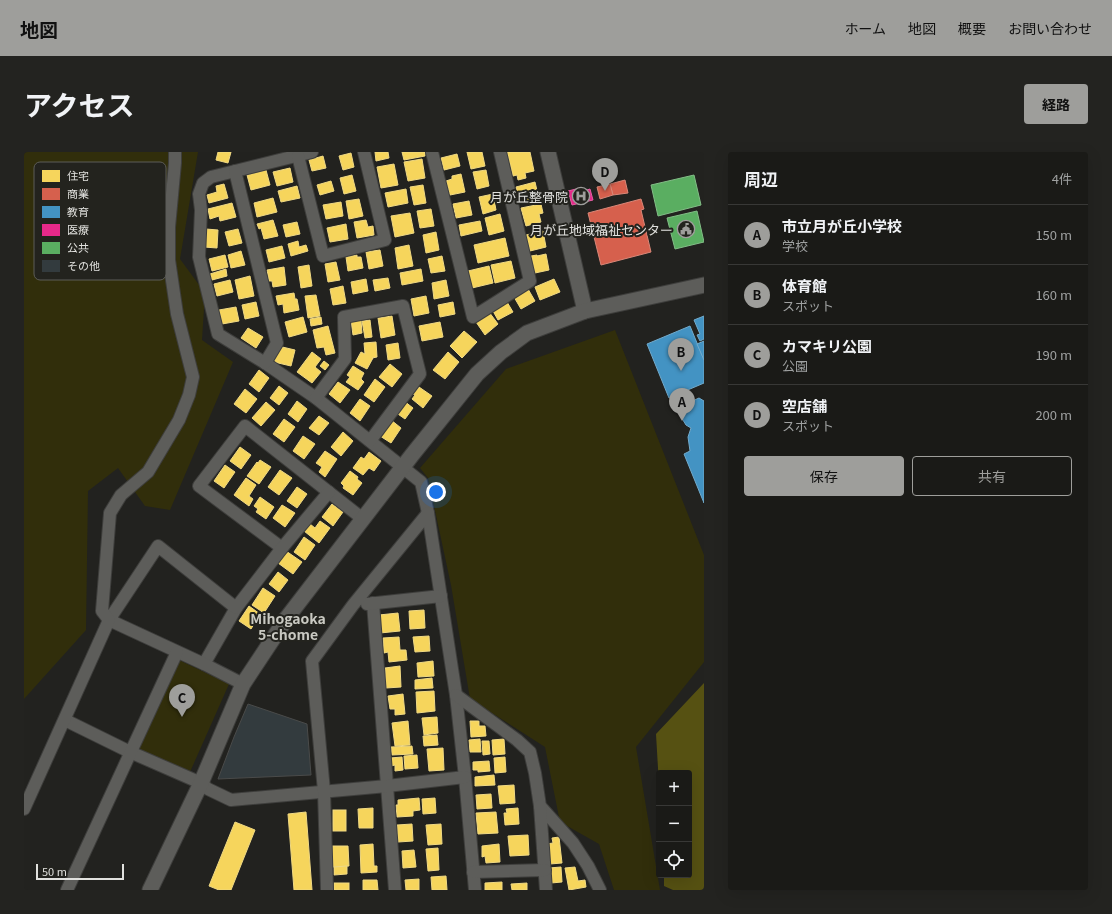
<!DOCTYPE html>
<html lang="ja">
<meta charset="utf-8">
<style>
:root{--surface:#1a1a17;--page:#232320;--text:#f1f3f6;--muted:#9fa1a1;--line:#383836;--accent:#9e9e9b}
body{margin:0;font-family:Georgia,"Noto Sans JP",serif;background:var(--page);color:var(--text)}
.controls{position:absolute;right:12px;bottom:12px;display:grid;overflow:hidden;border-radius:4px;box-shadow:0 4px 16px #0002}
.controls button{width:36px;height:36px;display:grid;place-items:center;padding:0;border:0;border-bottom:1px solid var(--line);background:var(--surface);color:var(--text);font:20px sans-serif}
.scale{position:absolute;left:12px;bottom:10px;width:88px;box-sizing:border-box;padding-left:4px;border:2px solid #e1e1de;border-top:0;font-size:11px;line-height:14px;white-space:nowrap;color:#e1e1de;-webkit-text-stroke:3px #23231e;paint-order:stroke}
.you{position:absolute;left:412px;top:340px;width:14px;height:14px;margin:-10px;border:3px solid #fff;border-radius:50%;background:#1a73e8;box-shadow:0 0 0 6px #1a73e833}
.badge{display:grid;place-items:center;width:26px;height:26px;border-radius:50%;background:var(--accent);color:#111;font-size:13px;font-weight:700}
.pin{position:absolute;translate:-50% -33px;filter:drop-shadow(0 1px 2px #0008)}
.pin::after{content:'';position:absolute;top:21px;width:14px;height:12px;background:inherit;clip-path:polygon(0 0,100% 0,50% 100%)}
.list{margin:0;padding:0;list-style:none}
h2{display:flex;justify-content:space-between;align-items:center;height:52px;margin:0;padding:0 16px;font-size:17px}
h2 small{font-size:13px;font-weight:400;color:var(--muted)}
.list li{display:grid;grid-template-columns:26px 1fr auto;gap:12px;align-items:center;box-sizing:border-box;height:60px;padding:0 16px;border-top:1px solid var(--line)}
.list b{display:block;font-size:15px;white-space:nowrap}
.list p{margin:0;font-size:13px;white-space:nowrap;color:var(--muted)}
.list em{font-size:13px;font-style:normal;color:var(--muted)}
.actions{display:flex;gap:8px;padding:12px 16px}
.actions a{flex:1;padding:9px 0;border:1px solid var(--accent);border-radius:4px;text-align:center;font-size:14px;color:var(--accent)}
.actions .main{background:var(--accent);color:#111}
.icon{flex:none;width:22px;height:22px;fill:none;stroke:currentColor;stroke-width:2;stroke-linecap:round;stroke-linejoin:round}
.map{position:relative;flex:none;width:680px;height:738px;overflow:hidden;border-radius:4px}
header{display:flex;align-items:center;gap:24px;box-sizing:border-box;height:56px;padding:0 20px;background:var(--accent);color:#111}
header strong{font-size:19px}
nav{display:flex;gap:22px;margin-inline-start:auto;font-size:14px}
.intro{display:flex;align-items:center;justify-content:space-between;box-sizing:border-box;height:96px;padding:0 24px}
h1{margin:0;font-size:28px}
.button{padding:10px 18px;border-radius:4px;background:var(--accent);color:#111;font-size:14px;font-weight:700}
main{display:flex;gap:24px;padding:0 24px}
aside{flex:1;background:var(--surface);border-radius:4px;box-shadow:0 4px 16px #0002}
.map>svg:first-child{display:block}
.green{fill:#312e0b}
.water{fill:#565112}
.homes{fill:#f6d55c;stroke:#f0d983}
.shops{fill:#d6604d;stroke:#d98778}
.schools{fill:#4393c3;stroke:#72aacb}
.health{fill:#e7298a;stroke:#e560a3}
.public{fill:#5aae61;stroke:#82bd86}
.building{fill:#333b3e;stroke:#4a4b4a}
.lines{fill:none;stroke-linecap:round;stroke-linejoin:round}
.minor-casing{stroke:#3e3e3c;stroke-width:14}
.tertiary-casing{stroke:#3e3e3c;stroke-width:17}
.minor{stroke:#5d5d5a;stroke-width:12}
.tertiary{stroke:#5d5d5a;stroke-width:15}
.labels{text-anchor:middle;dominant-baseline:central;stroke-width:4;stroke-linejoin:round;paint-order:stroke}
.poi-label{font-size:13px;fill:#e1e1de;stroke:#23231e;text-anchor:end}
.neighbourhood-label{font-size:14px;font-weight:bold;fill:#c9c9c2;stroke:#23231e}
.key{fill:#23231e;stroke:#5c5c58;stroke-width:1}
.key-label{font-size:11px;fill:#e1e1de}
</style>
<header>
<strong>地図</strong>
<nav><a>ホーム</a><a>地図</a><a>概要</a><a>お問い合わせ</a></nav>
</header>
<div class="intro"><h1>アクセス</h1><a class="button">経路</a></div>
<main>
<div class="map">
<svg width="680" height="738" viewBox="0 0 680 738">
<rect width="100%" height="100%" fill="#22221f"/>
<!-- green -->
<g class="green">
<path d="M0 0H174L156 107 181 141 178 188 209 210 146 358 121 354 94 316 64 339 62 478 0 547Z"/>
<path d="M591 178 680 403V510L612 595 636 738H590L575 692 536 670 521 595 446 547 427 433 404 326 396 316 482 217Z"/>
<path d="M151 506 205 532 166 620 112 596Z"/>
</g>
<!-- water -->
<path class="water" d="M680 531V738H649L640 734V723H665V621H635V633L632 582Z"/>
<!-- homes -->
<g class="homes">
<path d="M194 0H207L204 11 192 8Z"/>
<path d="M351 0H364L365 6 352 9Z"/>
<path d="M378 0H401V4L380 8Z"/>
<path d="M443 0H458L461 14 447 17Z"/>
<path d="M483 0H506L510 19 501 21 502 26 494 28 493 23 489 24Z"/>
<path d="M327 1 330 15 319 18 315 4Z"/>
<path d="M433 2 436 14 420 18 417 6Z"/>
<path d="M299 4 302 16 288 19 285 8Z"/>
<path d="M398 7 401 26 384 29 380 10Z"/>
<path d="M370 12 374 33 357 36 353 15Z"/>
<path d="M266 16 269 30 253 34 249 20Z"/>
<path d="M242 18 246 33 227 38 223 23Z"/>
<path d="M462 18 465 34 453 37 449 20Z"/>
<path d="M437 22 441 40 426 43 422 29 428 27V24Z"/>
<path d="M328 23 332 39 320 42 316 26Z"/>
<path d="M307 29 310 39 296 43 293 33Z"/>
<path d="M511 30 515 47 503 50 501 41 494 43 492 35Z"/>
<path d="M200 32 204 46 185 51 183 43 193 40 192 34Z"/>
<path d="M399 33 402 51 390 53 386 35Z"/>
<path d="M273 34 276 46 257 50 254 39Z"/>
<path d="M382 37 384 51 364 55 361 41Z"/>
<path d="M469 42 472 58 459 62 455 45Z"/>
<path d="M249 46 253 60 233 65 230 51Z"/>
<path d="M335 47 339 64 325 67 322 49Z"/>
<path d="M445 49 448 63 432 66 429 52Z"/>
<path d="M317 50 319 64 302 67 299 53Z"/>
<path d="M208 51 212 65 196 69 195 64 186 67 184 57Z"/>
<path d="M517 52 519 61 515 62 517 70 502 74 497 56Z"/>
<path d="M407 57 410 74 396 76 393 59Z"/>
<path d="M386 61 390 81 371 85 367 64Z"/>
<path d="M476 62 480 79 465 83 461 66Z"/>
<path d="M249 68 254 84 240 87 237 76 235 77 233 72Z"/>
<path d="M342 68 344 75 349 74 350 83 333 86 330 70Z"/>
<path d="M456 69 458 79 437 84 435 73Z"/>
<path d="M273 70 276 82 262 85 259 73Z"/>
<path d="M322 72 324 87 306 90 303 76Z"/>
<path d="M182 77 194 78 193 96 180 95Z"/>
<path d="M214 77 218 91 205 94 201 80Z"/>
<path d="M519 79 522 95 506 99 502 83Z"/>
<path d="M412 80 415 98 402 101 399 83Z"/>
<path d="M481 86 485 104 454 111 450 93Z"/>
<path d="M274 89 275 95 282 93 284 99 267 104 264 92Z"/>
<path d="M385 93 389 114 374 117 371 96Z"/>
<path d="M258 94 261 106 245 110 242 98Z"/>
<path d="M356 98 359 114 345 117 342 100Z"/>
<path d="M217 99 221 113 207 116 204 103Z"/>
<path d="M522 102 525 118 511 121 507 104 513 103V104Z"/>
<path d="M201 103 204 115 188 119 185 107Z"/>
<path d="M333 103V105H337L339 116 324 119 322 105Z"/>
<path d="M418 104 421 119 407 121 404 107Z"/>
<path d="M487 109 491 126 471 131 467 113Z"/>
<path d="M312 110 316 128 304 130 301 112Z"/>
<path d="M285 113 288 134 277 136 274 115Z"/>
<path d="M465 114 469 131 448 136 444 119Z"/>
<path d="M260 115 262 133 249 135 248 129H245L243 118Z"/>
<path d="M202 117 203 124 188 128 186 122Z"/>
<path d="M397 117 399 129 378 133 376 121Z"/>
<path d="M226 124 230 144 215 147 211 128Z"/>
<path d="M364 126 366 136 351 139 349 128Z"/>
<path d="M342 127 344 139 329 142 327 130Z"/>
<path d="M530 127 536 140 516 148 511 135Z"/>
<path d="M206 128 209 140 193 144 190 132Z"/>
<path d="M422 128 425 144 410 147 408 131Z"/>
<path d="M319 134 322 151 309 153 306 137Z"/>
<path d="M504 137 511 149 497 157 490 145Z"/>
<path d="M270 141 271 147H273L275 158 260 161 259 152 254 153 252 144Z"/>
<path d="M292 143 296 164 284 166 281 144Z"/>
<path d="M402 144 405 161 390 164 387 147Z"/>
<path d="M232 150 235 164 221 167 218 153Z"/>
<path d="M429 150 431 162 416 165 414 153Z"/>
<path d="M483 150 489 160 474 168 469 159Z"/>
<path d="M212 155 215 169 198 172 195 158Z"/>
<path d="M465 160 474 172 461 183 452 170Z"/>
<path d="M368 164 371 183 357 186 354 166Z"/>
<path d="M279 165 283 180 265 185 261 170Z"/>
<path d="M297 165 298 172 287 174 286 167Z"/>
<path d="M337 168 338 181 329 183 327 169Z"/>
<path d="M346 168 348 185 341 186 338 169Z"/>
<path d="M416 170 419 185 398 189 395 174Z"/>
<path d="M304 174 311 201 302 203 300 195 293 196 289 178Z"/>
<path d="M224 176 239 185 232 196 217 186Z"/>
<path d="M440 179 453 190 438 206 426 194Z"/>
<path d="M352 190 353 205 348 206H349L343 217 331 211 337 200 341 202 340 191Z"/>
<path d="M374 191 376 206 364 208 362 193Z"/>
<path d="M254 194 271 198 267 214 250 210Z"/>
<path d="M288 200 297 207 291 215 297 220 288 231 273 220Z"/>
<path d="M424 200 435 210 421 227 409 218Z"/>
<path d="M300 209 305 213 301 218 296 214Z"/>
<path d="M366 212 378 222 368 235 355 225Z"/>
<path d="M329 214 340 221 337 227 340 230 334 238 322 230 326 225 323 223Z"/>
<path d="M235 218 245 226 235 240 225 232Z"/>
<path d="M351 227 361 235 350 250 340 243Z"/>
<path d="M314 230 326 238 316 251 305 242Z"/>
<path d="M255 234 264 241 255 253 246 246Z"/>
<path d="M395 235 408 244 399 256 388 247 391 243 389 242Z"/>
<path d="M221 237 233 247 222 261 210 252Z"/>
<path d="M336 247 346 254 336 269 326 261Z"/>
<path d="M273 249 283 257 274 270 264 262Z"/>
<path d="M380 249 389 256 381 267 371 260Z"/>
<path d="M242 250 251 258 237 274 228 266Z"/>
<path d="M295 264 305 271 295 283 285 276Z"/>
<path d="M260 267 271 275 260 290 249 282Z"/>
<path d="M367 268 377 276 367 291 356 284Z"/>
<path d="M319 280 329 289 317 304 307 295Z"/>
<path d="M279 284 291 292 280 307 269 299Z"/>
<path d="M216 295 227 303 217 317 206 309Z"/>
<path d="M301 299 313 307 301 325 295 320 298 315 292 311Z"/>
<path d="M345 300 357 309 350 319 345 316 339 323 329 316 337 305 340 307Z"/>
<path d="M236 308 247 315 235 332 223 324 233 310 234 311Z"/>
<path d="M201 313 211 320 200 336 190 329Z"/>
<path d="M256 318 268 326 255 343 244 335Z"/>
<path d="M326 319 334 325 333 327 338 331 329 343 319 336 320 334 317 331Z"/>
<path d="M222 326 232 333 225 344 229 347 225 354 210 343Z"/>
<path d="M273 335 283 342 273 356 263 349Z"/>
<path d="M236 345 250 355 242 367 232 360 234 357 230 354Z"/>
<path d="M308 352 319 360 309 374 298 365Z"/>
<path d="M258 353 271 361 261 375 249 366Z"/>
<path d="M296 369 306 376 295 391 280 379 286 372 291 376Z"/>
<path d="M280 385 291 393 281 408 270 400Z"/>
<path d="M262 399 278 410 269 422 254 411Z"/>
<path d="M254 420 264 428 255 440 245 432Z"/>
<path d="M239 436 251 444 240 461 228 453Z"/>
<path d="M225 454 236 462 227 477 215 469Z"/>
<path d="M400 458 401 476 386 477 385 459Z"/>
<path d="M374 461 376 479 356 481 355 463Z"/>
<path d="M405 484 406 499 391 500 389 485Z"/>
<path d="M375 485 376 498H382L383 508 365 510 364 500 360 501 359 486Z"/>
<path d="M409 509 410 524 394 525 393 511Z"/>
<path d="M376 514 377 535 362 536 361 516Z"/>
<path d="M408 526 409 536 391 537V528Z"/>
<path d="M410 539 411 559 393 561 392 540Z"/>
<path d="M379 542 381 562 371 563V557H366L364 544Z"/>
<path d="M413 565 414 581 400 583 398 566Z"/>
<path d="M384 569 386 593 371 594 368 571Z"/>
<path d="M446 569H455V574H461L462 584 447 585Z"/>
<path d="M413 583 414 593 400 594 399 584Z"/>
<path d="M456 587 457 600H446L445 588Z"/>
<path d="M480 587 481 602 469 603 468 588Z"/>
<path d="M458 589H465L466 602 459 603Z"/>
<path d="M388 594 389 602 368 603 367 595Z"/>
<path d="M419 596 420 618 405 619 403 597Z"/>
<path d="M393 603 394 616 381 617 380 604Z"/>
<path d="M378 605 379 618 371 619V613L367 614 366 606Z"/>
<path d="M481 605 482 620 471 621 470 606Z"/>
<path d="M465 609 466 619 454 620V618H449V610Z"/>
<path d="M470 623 471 633 451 634V625Z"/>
<path d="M490 633 491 651 476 652 474 634Z"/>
<path d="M467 642 468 656 453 657 452 643Z"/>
<path d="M395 646 396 658 389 659V664L373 665 372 653H374V648Z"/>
<path d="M411 646 412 661 399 662 398 647Z"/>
<path d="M349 656V676H335L334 657Z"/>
<path d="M494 656 495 672 481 673 480 661H483L482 657Z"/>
<rect x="309" y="658" width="13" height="21"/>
<path d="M282 660 288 738H270L264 662Z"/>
<path d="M472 660 474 681 454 682 452 661Z"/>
<path d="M211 670 231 678 207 738H195L185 734Z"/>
<path d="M388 672 389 689 374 690 373 673Z"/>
<path d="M417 672 418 692 404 693 402 673Z"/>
<path d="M504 683 505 703 486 704 484 684Z"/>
<path d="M535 685 538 711 526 712 522 692 529 691 528 686Z"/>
<path d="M349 692 350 714H353V720L337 721 336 693Z"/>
<path d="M475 692 476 710 462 711 461 704 458 705V694Z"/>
<path d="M308 694H324L325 714 309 715Z"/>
<path d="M414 696 415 718 404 719 402 697Z"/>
<path d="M390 698 392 715 379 716 378 699Z"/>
<path d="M323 714V722L310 723V715Z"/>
<path d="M537 715 538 730 527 731 525 716Z"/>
<path d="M551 715 554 729 561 728 562 735 545 738 541 716Z"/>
<path d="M422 724 423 738H408L407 725Z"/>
<path d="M395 727V738H382L381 728Z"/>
<path d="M339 728H353L354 738H339Z"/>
<path d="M478 730V738H461V731Z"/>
<rect x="310" y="731" width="15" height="7"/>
<path d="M503 731V738H488L487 732Z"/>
</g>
<!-- shops -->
<g class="shops">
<path d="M601 28 604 41 589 43 586 32Z"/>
<path d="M586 32 589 43 576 47 573 35Z"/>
<path d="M617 47 620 57 617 58 627 100 577 113 564 61Z"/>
</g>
<!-- schools -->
<g class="schools">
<path d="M680 164V187L676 189 673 183 676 182 670 168Z"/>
<path d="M666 174 680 208V231L645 246 623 192Z"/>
<path d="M680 189V208L673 192Z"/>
<path d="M675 246 680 249V351L660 302 666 299 664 285 667 276 662 273 654 260V256L656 253 658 251 663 250 664 251Z"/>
</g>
<!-- health -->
<path class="health" d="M556 36 557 40 566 37 569 48 548 53 544 39Z"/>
<!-- public -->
<g class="public">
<path d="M670 23 677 53 634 64 627 33Z"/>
<path d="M673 59 680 90 651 97 643 66Z"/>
</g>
<!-- building -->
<path class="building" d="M224 552 283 572 287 623 194 627 210 585Z"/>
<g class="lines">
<defs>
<g id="minor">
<path d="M288 0 187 25 179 31 175 42 177 58 175 105 194 182 241 211 292 246 397 330 404 361 432 543 441 625 451 738"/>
<path d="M408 0 449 165 506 129 476 0"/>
<path d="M274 4 299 104 361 88 340 0"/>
<path d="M211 19 253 191 241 211"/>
<path d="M292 246 321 207 320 165 379 154 396 222 346 289"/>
<path d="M258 396 175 334 221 274 339 367"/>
<path d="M349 451 371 738"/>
<path d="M343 452 417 444"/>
<path d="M180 512 212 456"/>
<path d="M219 532 180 512 85 468 134 394 212 456 258 396 305 340"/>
<path d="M432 543 493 588 506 600 511 621 516 654 549 691 564 714 576 738"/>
<path d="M41 568 106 600 177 631 184 637 207 648 363 634 441 625"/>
<path d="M516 654 522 738"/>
<path d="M0 657 85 468 78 459 86 361 97 343 124 320 155 268 165 243 169 225 153 162 145 108V75L151 11V0"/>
<path d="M449 720 521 718"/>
<path d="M43 738 153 500"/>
<path d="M303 738 300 639 288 509 329 453 404 361"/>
</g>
<g id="tertiary">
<path d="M524 0 561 159"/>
<path d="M126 738 177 631 219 532 262 467 388 303 453 222 477 200 503 181 561 159 680 133"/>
</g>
</defs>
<!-- minor casing -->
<use href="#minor" class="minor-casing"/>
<!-- tertiary casing -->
<use href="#tertiary" class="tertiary-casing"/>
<!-- minor -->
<use href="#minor" class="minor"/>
<!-- tertiary -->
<use href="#tertiary" class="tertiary"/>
</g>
<!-- icons -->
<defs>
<symbol id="hospital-ring" viewBox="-11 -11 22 22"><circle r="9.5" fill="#23231e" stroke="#9e9e9b" stroke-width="1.5"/><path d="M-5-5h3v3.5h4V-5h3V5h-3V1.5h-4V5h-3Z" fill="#9e9e9b"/></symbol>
<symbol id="civic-ring" viewBox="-11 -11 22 22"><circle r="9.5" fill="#23231e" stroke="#9e9e9b" stroke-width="1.5"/><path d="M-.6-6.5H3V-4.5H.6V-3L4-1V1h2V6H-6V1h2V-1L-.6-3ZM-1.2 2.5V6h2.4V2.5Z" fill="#9e9e9b"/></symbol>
</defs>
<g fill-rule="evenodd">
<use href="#hospital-ring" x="547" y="34" width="20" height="20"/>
<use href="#civic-ring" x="652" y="67" width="20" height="20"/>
</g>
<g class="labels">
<!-- poi labels -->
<g class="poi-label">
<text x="544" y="44">月が丘整骨院</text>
<text x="649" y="77">月が丘地域福祉センター</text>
</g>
<!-- neighbourhood labels -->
<g class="neighbourhood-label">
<text x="264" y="466">Mihogaoka<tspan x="264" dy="16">5-chome</tspan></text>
</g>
</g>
<!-- legend -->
<rect x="10" y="10" width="132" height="118" rx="6" class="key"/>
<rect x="18" y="18" width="18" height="12" fill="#f6d55c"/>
<rect x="18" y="36" width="18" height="12" fill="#d6604d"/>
<rect x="18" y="54" width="18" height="12" fill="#4393c3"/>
<rect x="18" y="72" width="18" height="12" fill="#e7298a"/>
<rect x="18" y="90" width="18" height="12" fill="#5aae61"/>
<rect x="18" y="108" width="18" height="12" fill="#333b3e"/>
<g class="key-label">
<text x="43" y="28">住宅</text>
<text x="43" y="46">商業</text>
<text x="43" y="64">教育</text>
<text x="43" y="82">医療</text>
<text x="43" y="100">公共</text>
<text x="43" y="118">その他</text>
</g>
</svg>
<div class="controls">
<button>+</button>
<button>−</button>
<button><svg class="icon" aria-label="locate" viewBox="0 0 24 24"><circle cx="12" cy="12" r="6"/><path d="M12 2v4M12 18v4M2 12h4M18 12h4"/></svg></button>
</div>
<div class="scale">50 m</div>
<div class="you"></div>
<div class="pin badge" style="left:658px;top:269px">A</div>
<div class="pin badge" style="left:657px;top:219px">B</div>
<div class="pin badge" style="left:158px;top:565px">C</div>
<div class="pin badge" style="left:581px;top:39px">D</div>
</div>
<aside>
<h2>周辺<small>4件</small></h2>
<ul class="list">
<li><span class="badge">A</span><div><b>市立月が丘小学校</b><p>学校</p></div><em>150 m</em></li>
<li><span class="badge">B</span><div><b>体育館</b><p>スポット</p></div><em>160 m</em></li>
<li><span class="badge">C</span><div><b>カマキリ公園</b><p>公園</p></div><em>190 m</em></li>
<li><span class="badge">D</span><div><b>空店舗</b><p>スポット</p></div><em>200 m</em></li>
</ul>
<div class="actions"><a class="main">保存</a><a>共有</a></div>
</aside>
</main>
